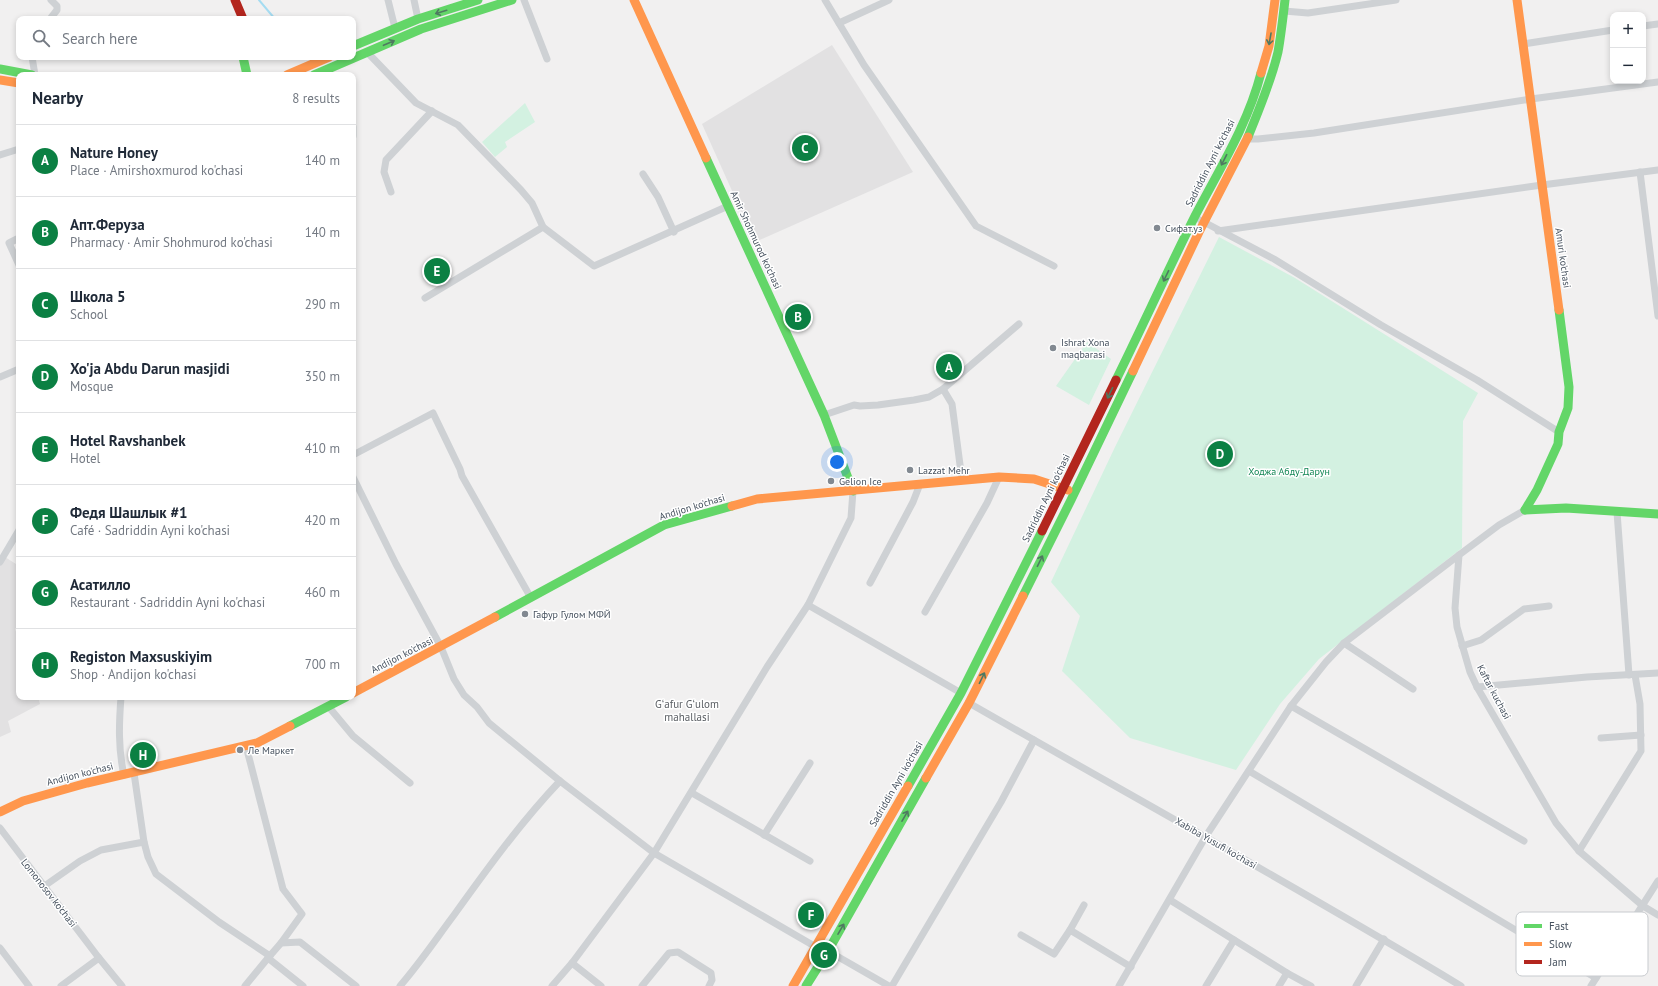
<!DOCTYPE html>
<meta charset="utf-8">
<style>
:root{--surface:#fff;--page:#f6f6f7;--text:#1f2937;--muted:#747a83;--line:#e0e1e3;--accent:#0b8043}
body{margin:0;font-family:"PT Sans",sans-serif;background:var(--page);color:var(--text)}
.controls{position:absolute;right:12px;top:12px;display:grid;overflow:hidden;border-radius:8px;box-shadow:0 2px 6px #0003}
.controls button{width:36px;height:36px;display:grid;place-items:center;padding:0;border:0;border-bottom:1px solid var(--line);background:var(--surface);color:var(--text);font:20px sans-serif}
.you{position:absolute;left:837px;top:462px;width:14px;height:14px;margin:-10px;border:3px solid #fff;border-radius:50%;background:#1a73e8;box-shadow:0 0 0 6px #1a73e833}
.badge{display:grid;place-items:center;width:26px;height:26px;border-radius:50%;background:var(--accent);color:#fff;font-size:13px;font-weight:700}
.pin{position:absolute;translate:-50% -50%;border:2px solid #fff;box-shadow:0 1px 4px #0006}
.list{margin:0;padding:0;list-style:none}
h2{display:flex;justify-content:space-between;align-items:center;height:52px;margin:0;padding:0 16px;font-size:17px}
h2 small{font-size:13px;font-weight:400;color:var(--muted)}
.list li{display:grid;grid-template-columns:26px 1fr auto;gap:12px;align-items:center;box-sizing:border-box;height:72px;padding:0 16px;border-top:1px solid var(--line)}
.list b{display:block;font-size:15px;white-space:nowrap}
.list p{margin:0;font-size:13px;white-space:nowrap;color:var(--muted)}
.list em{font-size:13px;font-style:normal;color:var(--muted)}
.icon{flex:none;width:22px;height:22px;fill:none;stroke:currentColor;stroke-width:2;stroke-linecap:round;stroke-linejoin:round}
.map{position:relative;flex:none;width:1658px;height:986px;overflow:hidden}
.search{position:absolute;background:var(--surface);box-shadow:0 2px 6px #0003;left:16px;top:16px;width:340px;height:44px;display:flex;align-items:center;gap:10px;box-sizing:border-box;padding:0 14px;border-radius:8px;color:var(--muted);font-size:15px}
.panel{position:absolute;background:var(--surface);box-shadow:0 2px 6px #0003;left:16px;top:72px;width:340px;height:628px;border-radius:8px}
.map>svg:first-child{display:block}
.education{fill:#e2e1e2}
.green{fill:#d3f1e1}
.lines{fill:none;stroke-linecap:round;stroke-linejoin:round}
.stream{stroke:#a5dcf1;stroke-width:2}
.street{stroke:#ced1d4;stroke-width:7}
.fast{stroke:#63d668;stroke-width:9}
.slow{stroke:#ff974d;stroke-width:9}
.jam{stroke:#b3261e;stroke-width:9}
.oneway{stroke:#4f7961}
.poi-dot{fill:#828991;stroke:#fff;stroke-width:1.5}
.labels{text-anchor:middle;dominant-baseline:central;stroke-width:3;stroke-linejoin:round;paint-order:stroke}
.street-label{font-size:10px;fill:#46515e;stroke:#fff}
.poi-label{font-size:10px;fill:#46515e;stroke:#fff;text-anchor:start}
.park-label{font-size:10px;fill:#108553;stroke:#fff}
.neighbourhood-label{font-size:11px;fill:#5b5f64;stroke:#fff}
.key{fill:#fff;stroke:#c8cbcf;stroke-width:1}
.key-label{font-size:11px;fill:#46515e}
</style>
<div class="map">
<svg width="1658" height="986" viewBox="0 0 1658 986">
<rect width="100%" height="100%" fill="#f1f0f0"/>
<!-- education -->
<g class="education">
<path d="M832 45 913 172 755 242 702 124Z"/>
<path d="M5 557 19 566V624L15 629 19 640V697H38L40 704 8 721 11 732 0 737V565Z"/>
</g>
<!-- green -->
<g class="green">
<path d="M525 103 535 122 505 142 507 147 495 157 482 142Z"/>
<path d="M1219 237 1295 278 1478 393 1463 421 1462 548 1319 659 1280 704 1236 770 1130 738 1062 671 1080 616 1051 582 1115 447Z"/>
<path d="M1087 342 1111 359 1089 405 1056 386Z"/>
</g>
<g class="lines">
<!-- stream -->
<path class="stream" d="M259 0 275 19"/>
<!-- street -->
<g class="street">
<path d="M388 0 395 28"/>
<path d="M414 0 418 19"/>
<path d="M524 0 547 59"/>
<path d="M825 0 864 65 976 226 1054 266"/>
<path d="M1284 11 1308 13 1396 0"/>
<path d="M50 19 57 10V6L51 0"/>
<path d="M839 23 889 0"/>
<path d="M1643 26 1658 24"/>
<path d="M1523 44 1613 30"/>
<path d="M367 52 416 103 458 125 521 190 532 203 543 227 594 266 728 206"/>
<path d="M32 57 35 75"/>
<path d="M353 127V136"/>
<path d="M1247 139H1258L1314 133 1531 99 1658 82"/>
<path d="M0 155 19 149"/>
<path d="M1640 172 1658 316"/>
<path d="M643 174 658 197 674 232"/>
<path d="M391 192 384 172 386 160 432 111"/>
<path d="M1200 220 1274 259 1381 325 1477 380 1559 432"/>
<path d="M1218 231 1542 185 1658 170"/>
<path d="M19 238 9 243 19 265"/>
<path d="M425 298 543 227"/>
<path d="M0 377 19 369"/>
<path d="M943 389 952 404 962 480"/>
<path d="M824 415 854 405 860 406 878 405 914 400 929 397 943 389 1019 324"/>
<path d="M353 455 433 413 460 469 462 476 531 598"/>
<path d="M353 477 396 564 441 647 454 679 464 695 477 707 489 723 560 781 654 853 816 947 828 951 889 986"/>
<path d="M1525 510 1499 525 1459 555 1455 608 1457 627 1470 672 1477 687 1556 823 1579 851 1643 906 1658 915"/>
<path d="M1617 512 1629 675"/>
<path d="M0 562 19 530"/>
<path d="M870 583 913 502 920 484"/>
<path d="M808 605 961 693"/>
<path d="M925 612 987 503 999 477"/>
<path d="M1344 643 1413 689"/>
<path d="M1462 646 1481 640 1524 609 1549 606"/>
<path d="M1477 687 1587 677 1658 673"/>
<path d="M121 697C119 723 118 749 124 775"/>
<path d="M969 703C1133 797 1299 888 1461 986"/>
<path d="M328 706 353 736 410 783"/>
<path d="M1291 706 1524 841"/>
<path d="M1601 738 1641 735"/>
<path d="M246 746 283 889 302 914 281 943"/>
<path d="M1249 771 1596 978"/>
<path d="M134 773 144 842 148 857 156 874 219 922 270 956"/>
<path d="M692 793 810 861"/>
<path d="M0 828 99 958"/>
<path d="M764 835 810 763"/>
<path d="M1579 851 1641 751 1640 704 1635 675"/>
<path d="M43 887 80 861 101 850 144 842"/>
<path d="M1170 900 1287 973 1311 986"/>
<path d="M1070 930 1084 905"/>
<path d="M1021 935 1054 954 1070 930 1131 967"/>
<path d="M0 948 29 986"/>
<path d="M572 963 601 986"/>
<path d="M61 986 99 958 122 986"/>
<path d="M245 986 268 958"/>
<path d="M303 986 268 958 281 943 300 942 356 986"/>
<path d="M400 986C420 963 436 939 454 915 487 869 521 822 560 781"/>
<path d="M552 986 572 963 654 853 767 667 808 605 851 518 853 491"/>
<path d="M642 986 669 953 678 952 711 973 712 980 709 986"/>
<path d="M892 986 1001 802 1034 740"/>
<path d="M1119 986 1206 836 1291 706 1326 662 1344 643 1459 555"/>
<path d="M1206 986 1234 940"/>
<path d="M1279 986 1287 973"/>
<path d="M1356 986 1384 939"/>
<path d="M1591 986 1658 881"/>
</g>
<!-- fast -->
<g class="fast">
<path d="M353 46 418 19 478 0"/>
<path d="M243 57 247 75"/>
<path d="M0 69 32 75"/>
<path d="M314 75 421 29 512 0"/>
<path d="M1248 137C1259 109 1271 82 1278 52 1281 35 1283 17 1285 0"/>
<path d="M706 158 824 415 853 491"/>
<path d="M1116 380C1143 325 1168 270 1195 216 1219 170 1248 124 1261 73"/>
<path d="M1525 510 1537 490 1558 444 1559 432 1568 408 1569 387 1559 310"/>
<path d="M1525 510 1566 508 1658 514"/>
<path d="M1023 596 1071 500 1133 371"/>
<path d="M495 617 664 525 732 506"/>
<path d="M290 726 346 697"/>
<path d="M908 786 961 693 1042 531"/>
<path d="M806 986 828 951 926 778"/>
</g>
<!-- slow -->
<g class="slow">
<path d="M634 0 706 158"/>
<path d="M1517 0 1559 310"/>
<path d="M1261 73 1269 46 1275 0"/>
<path d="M287 75 329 57"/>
<path d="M0 80 19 83"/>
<path d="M1133 371 1199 232 1248 137"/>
<path d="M732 506 757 499 999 477 1034 479 1068 490"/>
<path d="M353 693 495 617"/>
<path d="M926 778 969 703 1023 596"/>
<path d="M0 812 23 801 87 783 257 743 290 726"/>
<path d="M793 986 908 786"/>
</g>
<!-- jam -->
<g class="jam">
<path d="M235 0 243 19"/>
<path d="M1042 531 1116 380"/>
</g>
</g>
<!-- one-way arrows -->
<defs><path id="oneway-shaft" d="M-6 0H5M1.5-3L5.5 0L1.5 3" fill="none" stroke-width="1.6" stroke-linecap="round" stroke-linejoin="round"/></defs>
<g class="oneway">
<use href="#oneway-shaft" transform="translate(441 12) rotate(163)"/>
<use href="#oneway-shaft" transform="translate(1270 39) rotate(100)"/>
<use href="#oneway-shaft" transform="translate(389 43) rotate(-23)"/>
<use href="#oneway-shaft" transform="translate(1224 160) rotate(117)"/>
<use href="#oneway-shaft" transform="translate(1166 276) rotate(116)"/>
<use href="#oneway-shaft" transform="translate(1110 393) rotate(116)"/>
<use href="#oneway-shaft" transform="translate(1040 561) rotate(-64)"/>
<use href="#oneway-shaft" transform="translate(982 678) rotate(-64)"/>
<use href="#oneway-shaft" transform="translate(905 816) rotate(-60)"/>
<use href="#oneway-shaft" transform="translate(841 929) rotate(-60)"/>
</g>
<!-- markers -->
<g class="poi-dot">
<circle cx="1157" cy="228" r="4"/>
<circle cx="1053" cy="348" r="4"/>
<circle cx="910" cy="470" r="4"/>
<circle cx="831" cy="481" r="4"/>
<circle cx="525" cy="614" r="4"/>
<circle cx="240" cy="750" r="4"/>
</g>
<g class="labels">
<!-- street labels -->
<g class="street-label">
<text transform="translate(1210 163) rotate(-63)">Sadriddin Ayni ko'chasi</text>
<text transform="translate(756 240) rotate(65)">Amir Shohmurod ko'chasi</text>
<text transform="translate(1563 258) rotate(82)">Amuri ko'chasi</text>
<text transform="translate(1046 498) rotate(-64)">Sadriddin Ayni ko'chasi</text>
<text transform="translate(692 507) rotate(-17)">Andijon ko'chasi</text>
<text transform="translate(402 655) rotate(-27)">Andijon ko'chasi</text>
<text transform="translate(1494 692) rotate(62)">Kaftar kuchasi</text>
<text transform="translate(80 774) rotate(-14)">Andijon ko'chasi</text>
<text transform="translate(896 784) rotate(-60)">Sadriddin Ayni ko'chasi</text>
<text transform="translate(1216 843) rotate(30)">Xabiba Yusufi ko'chasi</text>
<text transform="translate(49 893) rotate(52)">Lomonosov ko'chasi</text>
</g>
<!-- poi labels -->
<g class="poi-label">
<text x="1165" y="228">Сифат.уз</text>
<text x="1061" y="342">Ishrat Хоnа<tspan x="1061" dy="12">mаqbаrasi</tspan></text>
<text x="918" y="470">Lazzat Mehr</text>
<text x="839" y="481">Gelion Ice</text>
<text x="533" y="614">Гафур Гулом МФЙ</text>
<text x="248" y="750">Ле Маркет</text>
</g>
<!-- park labels -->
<g class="park-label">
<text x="1289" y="471">Ходжа Абду-Дарун</text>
</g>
<!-- neighbourhood labels -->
<g class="neighbourhood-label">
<text x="687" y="704">Gʻafur Gʻulom<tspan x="687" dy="13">mahallasi</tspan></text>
</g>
</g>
<!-- legend -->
<rect x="1516" y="912" width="132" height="64" rx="6" class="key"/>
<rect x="1524" y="924" width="18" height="4" fill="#63d668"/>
<rect x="1524" y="942" width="18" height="4" fill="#ff974d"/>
<rect x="1524" y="960" width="18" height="4" fill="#b3261e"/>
<g class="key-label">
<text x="1549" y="930">Fast</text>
<text x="1549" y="948">Slow</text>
<text x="1549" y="966">Jam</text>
</g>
</svg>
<div class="controls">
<button>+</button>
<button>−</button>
</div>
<div class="you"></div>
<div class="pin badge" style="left:949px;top:367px">A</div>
<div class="pin badge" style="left:798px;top:317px">B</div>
<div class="pin badge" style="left:805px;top:148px">C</div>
<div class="pin badge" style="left:1220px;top:454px">D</div>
<div class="pin badge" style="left:437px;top:271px">E</div>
<div class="pin badge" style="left:811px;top:915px">F</div>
<div class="pin badge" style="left:824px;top:955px">G</div>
<div class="pin badge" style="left:143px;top:755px">H</div>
<div class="search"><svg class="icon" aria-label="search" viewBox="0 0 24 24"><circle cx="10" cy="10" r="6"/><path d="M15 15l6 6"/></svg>Search here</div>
<section class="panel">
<h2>Nearby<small>8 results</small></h2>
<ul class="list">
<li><span class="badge">A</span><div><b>Nature Honey</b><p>Place · Amirshoxmurod ko'chasi</p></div><em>140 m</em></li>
<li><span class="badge">B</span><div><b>Апт.Феруза</b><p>Pharmacy · Amir Shohmurod ko'chasi</p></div><em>140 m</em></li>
<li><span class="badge">C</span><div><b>Школа 5</b><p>School</p></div><em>290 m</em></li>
<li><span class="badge">D</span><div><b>Xo'ja Abdu Darun masjidi</b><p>Mosque</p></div><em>350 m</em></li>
<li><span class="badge">E</span><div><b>Hotel Ravshanbek</b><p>Hotel</p></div><em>410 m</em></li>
<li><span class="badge">F</span><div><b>Федя Шашлык #1</b><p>Café · Sadriddin Ayni ko'chasi</p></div><em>420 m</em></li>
<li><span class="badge">G</span><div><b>Асатилло</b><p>Restaurant · Sadriddin Ayni ko'chasi</p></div><em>460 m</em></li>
<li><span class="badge">H</span><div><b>Registon Maxsuskiyim</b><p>Shop · Andijon ko'chasi</p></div><em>700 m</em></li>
</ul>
</section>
</div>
